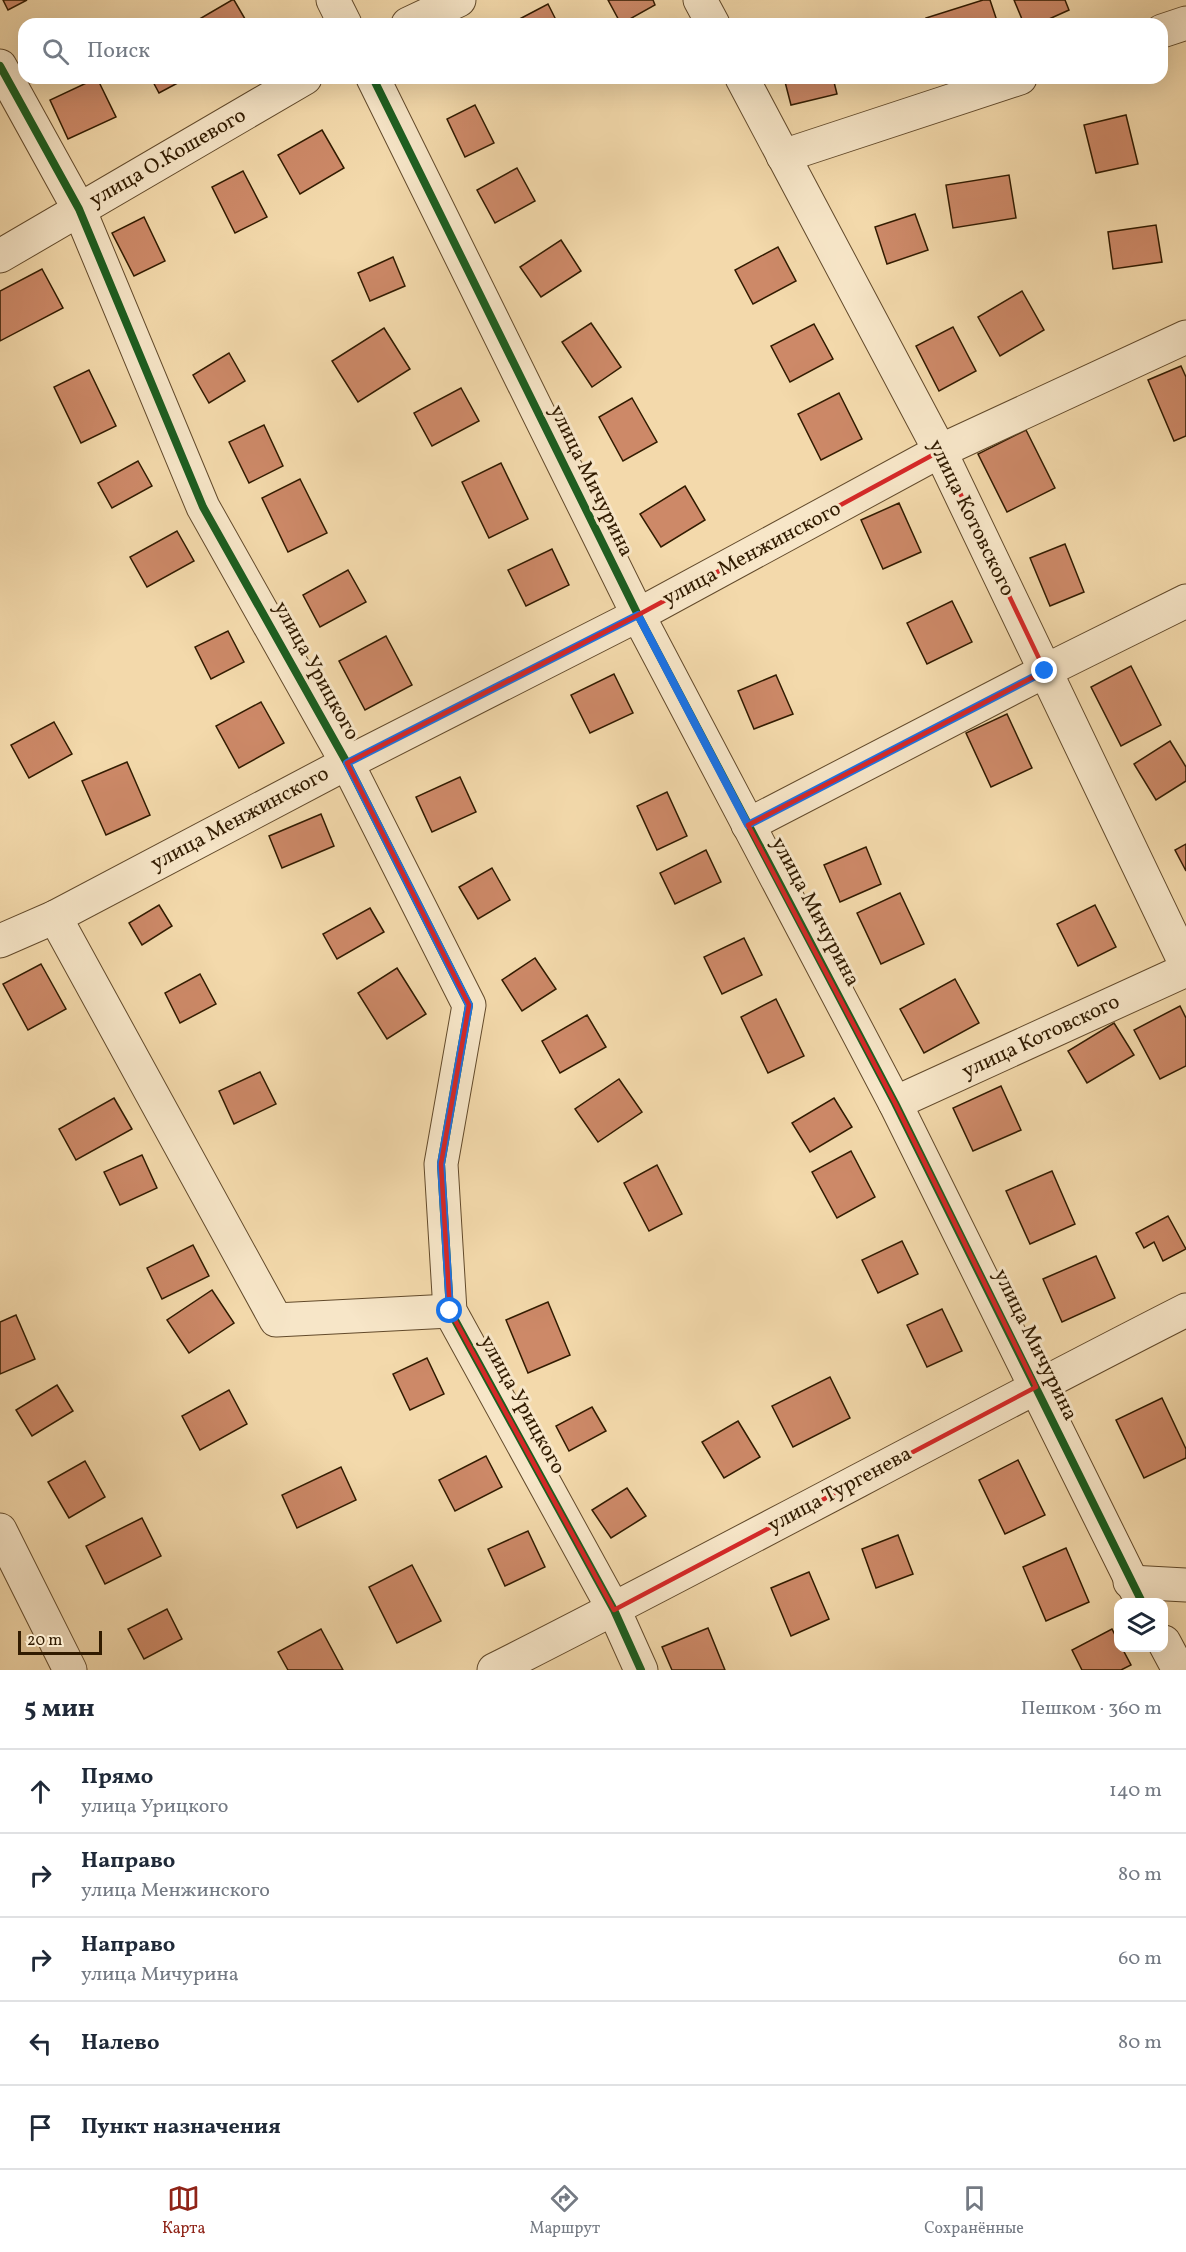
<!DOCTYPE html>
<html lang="ru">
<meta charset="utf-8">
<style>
:root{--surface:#fff;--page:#f6f6f7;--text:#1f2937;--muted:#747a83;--line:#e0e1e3;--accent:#8f2418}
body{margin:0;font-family:Vollkorn,serif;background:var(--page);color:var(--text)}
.controls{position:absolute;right:18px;bottom:18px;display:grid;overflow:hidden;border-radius:12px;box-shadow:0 6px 24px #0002}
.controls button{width:54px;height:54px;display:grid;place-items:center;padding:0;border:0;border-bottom:2px solid var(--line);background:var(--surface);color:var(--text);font:30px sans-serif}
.scale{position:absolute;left:18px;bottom:15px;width:84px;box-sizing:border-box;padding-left:6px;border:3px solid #311b00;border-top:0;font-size:16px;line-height:21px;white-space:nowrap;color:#311b00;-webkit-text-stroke:4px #f7e6c8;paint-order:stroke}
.stop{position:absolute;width:18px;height:18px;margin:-14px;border:4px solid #1a73e8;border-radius:50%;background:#fff}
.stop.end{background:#1a73e8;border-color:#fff;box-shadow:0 2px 6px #0008}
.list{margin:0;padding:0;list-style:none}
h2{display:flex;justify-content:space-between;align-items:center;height:78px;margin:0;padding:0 24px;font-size:26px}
h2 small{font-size:20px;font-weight:400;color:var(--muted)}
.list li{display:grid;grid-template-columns:39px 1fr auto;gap:18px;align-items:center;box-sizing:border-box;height:84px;padding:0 24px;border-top:2px solid var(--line)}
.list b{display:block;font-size:22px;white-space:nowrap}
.list p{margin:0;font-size:20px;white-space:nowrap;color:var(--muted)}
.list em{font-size:20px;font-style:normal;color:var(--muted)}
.icon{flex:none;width:33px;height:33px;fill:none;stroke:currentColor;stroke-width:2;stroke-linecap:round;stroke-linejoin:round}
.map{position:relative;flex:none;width:1186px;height:1670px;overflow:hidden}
.search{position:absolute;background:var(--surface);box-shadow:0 6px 24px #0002;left:18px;right:18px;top:18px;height:66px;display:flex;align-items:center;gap:15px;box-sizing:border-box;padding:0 21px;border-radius:18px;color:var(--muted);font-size:22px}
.sheet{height:498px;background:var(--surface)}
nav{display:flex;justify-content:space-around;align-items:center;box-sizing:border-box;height:84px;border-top:2px solid var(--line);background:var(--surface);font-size:16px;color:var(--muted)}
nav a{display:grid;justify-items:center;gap:3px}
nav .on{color:var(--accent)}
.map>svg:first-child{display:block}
.building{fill:#cd8968;stroke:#311b00;stroke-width:1.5}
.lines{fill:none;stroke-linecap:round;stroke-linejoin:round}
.minor-casing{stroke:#624a2b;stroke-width:35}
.minor{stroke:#f7e6c8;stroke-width:33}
.cycleway-casing{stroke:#f7e6c8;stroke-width:11}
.cycleway{stroke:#1b5e20;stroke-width:8}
.route{stroke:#1a73e8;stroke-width:8}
.marked{fill:none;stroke:#d62828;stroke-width:4.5;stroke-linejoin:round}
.labels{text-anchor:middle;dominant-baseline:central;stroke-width:6;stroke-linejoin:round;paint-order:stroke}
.street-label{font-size:21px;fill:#311b00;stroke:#f7e6c8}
</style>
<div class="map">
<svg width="1186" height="1670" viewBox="0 0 1186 1670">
<rect width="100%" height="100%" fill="#f3d9ab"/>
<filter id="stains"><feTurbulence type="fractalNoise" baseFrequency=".00333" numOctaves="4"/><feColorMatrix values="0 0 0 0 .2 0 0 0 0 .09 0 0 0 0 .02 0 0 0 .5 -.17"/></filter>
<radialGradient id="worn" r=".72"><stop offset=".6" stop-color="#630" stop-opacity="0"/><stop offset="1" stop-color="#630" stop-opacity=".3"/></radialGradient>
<!-- building -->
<g class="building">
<path d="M3 0H27L8 10Z"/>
<path d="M232 0H234L248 24H198L196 21Z"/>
<path d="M608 0H653L655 5 621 24Z"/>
<path d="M983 0H990L998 24H928L926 18Z"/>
<path d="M1014 0H1065L1069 10 1038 24H1024Z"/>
<path d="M548 4 558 24H510Z"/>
<path d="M97 78 116 117 68 139 50 100Z"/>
<path d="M151 78H187L159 93Z"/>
<path d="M784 78H833L837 94 791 105Z"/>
<path d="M475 105 494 143 465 157 447 119Z"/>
<path d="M1126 115 1138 164 1096 173 1084 125Z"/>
<path d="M322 130 344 168 300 194 278 155Z"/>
<path d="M517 168 535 201 495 223 477 190Z"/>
<path d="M243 171 267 217 235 233 212 187Z"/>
<path d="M1009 175 1016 218 953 228 946 185Z"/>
<path d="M915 214 928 250 887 264 875 227Z"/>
<path d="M144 217 165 261 134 276 112 233Z"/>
<path d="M1156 225 1162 262 1113 269 1108 232Z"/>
<path d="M561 240 581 271 541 297 520 267Z"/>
<path d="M778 247 796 281 753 304 735 270Z"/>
<path d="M393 257 405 286 370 301 358 273Z"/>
<path d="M42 269 63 308 0 341V291Z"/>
<path d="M1022 291 1044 330 1000 356 978 317Z"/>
<path d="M591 323 621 367 592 387 562 342Z"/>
<path d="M814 324 833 359 790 382 771 346Z"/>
<path d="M953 327 976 371 939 391 916 346Z"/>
<path d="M384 328 410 369 358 402 332 361Z"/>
<path d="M229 353 245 381 209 403 193 375Z"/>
<path d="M1181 366 1186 377V436L1174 441 1148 380Z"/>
<path d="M89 370 116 426 81 443 54 387Z"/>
<path d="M461 388 479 421 432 446 414 413Z"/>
<path d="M839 393 862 439 821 460 798 414Z"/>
<path d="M632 398 657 442 623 461 599 417Z"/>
<path d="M264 425 283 466 249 483 229 442Z"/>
<path d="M1026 430 1055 488 1007 512 978 454Z"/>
<path d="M138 461 152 486 112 508 98 483Z"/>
<path d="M501 463 528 519 489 538 462 482Z"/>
<path d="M300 479 327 533 288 552 262 498Z"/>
<path d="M685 486 705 520 661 547 640 514Z"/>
<path d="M899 503 921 552 883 569 861 520Z"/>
<path d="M177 531 194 561 147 587 130 557Z"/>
<path d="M1065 544 1084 592 1050 606 1030 558Z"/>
<path d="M552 549 569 585 526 606 508 570Z"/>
<path d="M348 570 366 602 320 627 303 595Z"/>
<path d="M952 601 972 642 927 664 907 623Z"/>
<path d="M228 631 244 662 211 679 195 647Z"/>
<path d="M386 636 412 685 365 710 339 661Z"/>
<path d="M1131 666 1161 725 1121 746 1091 687Z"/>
<path d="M614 674 633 713 590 733 571 695Z"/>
<path d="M776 675 793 714 754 729 738 691Z"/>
<path d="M261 702 284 743 239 768 216 726Z"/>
<path d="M1007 714 1032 768 991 787 966 733Z"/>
<path d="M54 722 72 754 29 778 11 745Z"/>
<path d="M1170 741 1186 767V781L1156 800 1134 764Z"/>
<path d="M127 762 150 815 106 835 82 781Z"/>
<path d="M460 777 476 812 432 832 416 797Z"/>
<path d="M667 792 687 836 657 850 637 806Z"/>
<path d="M321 814 334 846 282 868 269 836Z"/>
<path d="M1186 844V871L1175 850Z"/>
<path d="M866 847 881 884 840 902 824 865Z"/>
<path d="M706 850 721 882 675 904 660 873Z"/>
<path d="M492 868 510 900 478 919 459 887Z"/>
<path d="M900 893 924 944 881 964 857 913Z"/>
<path d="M159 905 172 926 142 945 129 923Z"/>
<path d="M1095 905 1116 947 1078 966 1057 924Z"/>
<path d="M370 908 384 932 337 959 323 934Z"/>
<path d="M744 938 762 975 722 994 704 957Z"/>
<path d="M535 958 556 989 522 1011 502 980Z"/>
<path d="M41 964 66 1009 28 1030 3 984Z"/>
<path d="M397 968 426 1014 387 1039 358 993Z"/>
<path d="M200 974 216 1004 180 1023 165 993Z"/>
<path d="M955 979 979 1023 924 1053 900 1009Z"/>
<path d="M776 999 804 1056 768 1073 741 1017Z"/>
<path d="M1180 1006 1186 1018V1066L1160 1079 1134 1030Z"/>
<path d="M587 1015 606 1047 560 1073 542 1041Z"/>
<path d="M1114 1023 1134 1055 1087 1083 1068 1051Z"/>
<path d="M260 1072 276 1104 234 1124 219 1091Z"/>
<path d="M619 1079 642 1112 598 1142 575 1109Z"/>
<path d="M1001 1086 1021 1130 973 1151 953 1108Z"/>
<path d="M114 1098 132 1129 76 1160 59 1129Z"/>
<path d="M834 1098 852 1127 810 1152 792 1123Z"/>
<path d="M851 1151 875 1197 837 1218 812 1172Z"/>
<path d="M142 1155 157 1188 120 1205 104 1172Z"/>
<path d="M657 1165 682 1214 649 1231 624 1183Z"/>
<path d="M1052 1171 1075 1224 1030 1244 1006 1191Z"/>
<path d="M1168 1216 1186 1249 1163 1261 1154 1242 1144 1248 1136 1233Z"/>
<path d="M902 1241 918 1274 878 1293 862 1260Z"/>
<path d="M193 1245 209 1276 162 1299 147 1268Z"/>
<path d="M1096 1256 1115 1298 1062 1322 1043 1279Z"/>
<path d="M212 1290 234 1323 189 1353 167 1320Z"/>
<path d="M548 1302 570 1355 528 1373 506 1320Z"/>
<path d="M942 1309 962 1351 927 1367 907 1325Z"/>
<path d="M16 1315 35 1359 0 1374V1322Z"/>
<path d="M427 1358 444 1394 410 1410 393 1374Z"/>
<path d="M830 1377 850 1418 793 1447 772 1406Z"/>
<path d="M57 1385 73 1411 32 1436 16 1410Z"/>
<path d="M229 1390 247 1424 200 1450 182 1416Z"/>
<path d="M1162 1398 1186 1449V1458L1144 1478 1116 1420Z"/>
<path d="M592 1407 606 1431 569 1451 556 1426Z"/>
<path d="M738 1421 760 1457 724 1478 702 1442Z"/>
<path d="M486 1456 502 1487 455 1511 439 1480Z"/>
<path d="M1018 1460 1045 1515 1005 1534 979 1480Z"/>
<path d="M85 1461 105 1497 69 1518 48 1482Z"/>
<path d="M341 1467 356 1500 297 1528 282 1495Z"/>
<path d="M627 1488 646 1516 611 1538 592 1510Z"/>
<path d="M142 1518 161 1556 105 1584 86 1546Z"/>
<path d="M528 1531 545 1567 505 1586 488 1549Z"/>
<path d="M898 1535 913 1574 876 1588 862 1549Z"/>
<path d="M1066 1548 1089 1602 1046 1621 1023 1567Z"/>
<path d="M412 1565 441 1621 397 1643 369 1587Z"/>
<path d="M809 1572 829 1619 791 1636 771 1588Z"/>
<path d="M167 1609 182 1639 144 1659 128 1629Z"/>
<path d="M708 1628 725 1670H672L662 1647Z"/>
<path d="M321 1629 343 1670H288L278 1652Z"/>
<path d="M1112 1629 1118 1641V1648H1122L1131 1665 1121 1670H1082L1072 1650Z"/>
</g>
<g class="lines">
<defs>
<g id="minor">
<path d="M333 0 345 24"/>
<path d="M700 0 713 24"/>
<path d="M408 24 459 0"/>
<path d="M1162 31 1186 23"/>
<path d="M0 66 79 209 203 507 347 763 469 1005 441 1164 450 1311 614 1610 641 1670"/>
<path d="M373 78 638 615 895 1103 1142 1602"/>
<path d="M742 78 940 451 1186 965"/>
<path d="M783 156 1020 78"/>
<path d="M0 256 305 78"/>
<path d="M748 825 1045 671 1186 601"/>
<path d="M55 917 276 1320 450 1311"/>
<path d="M0 941 55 917 347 763 638 615 940 451 1186 337"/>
<path d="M895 1103 1186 970"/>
<path d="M0 1530 70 1670"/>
<path d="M1130 1582 1186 1585"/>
<path d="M1164 1642 1179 1670"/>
<path d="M494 1670C726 1553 954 1428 1186 1310"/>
</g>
</defs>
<!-- minor casing -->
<use href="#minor" class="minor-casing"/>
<!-- minor -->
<use href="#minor" class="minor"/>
<defs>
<g id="cycleway">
<path d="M0 66 79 209 203 507 347 763 469 1005 441 1164 450 1311 614 1610 641 1670"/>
<path d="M373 78 638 615 895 1103 1142 1602"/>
</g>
</defs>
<!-- cycleway casing -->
<use href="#cycleway" class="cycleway-casing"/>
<!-- cycleway -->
<use href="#cycleway" class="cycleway"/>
</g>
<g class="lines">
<!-- route -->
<path class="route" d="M450 1311 441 1164 469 1005 347 763 638 615 748 825 1045 671"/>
</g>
<!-- marked area -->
<path class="marked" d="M940 451 1045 671 748 825 895 1103 1036 1387 614 1610 450 1311 441 1164 469 1005 347 763 638 615Z"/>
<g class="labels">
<!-- street labels -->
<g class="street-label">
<text transform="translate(168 158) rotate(-30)">улица О.Кошевого</text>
<text transform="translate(591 481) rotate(64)">улица Мичурина</text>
<text transform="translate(971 518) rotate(64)">улица Котовского</text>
<text transform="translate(752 554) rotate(-28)">улица Менжинского</text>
<text transform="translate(316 671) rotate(61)">улица Урицкого</text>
<text transform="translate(240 819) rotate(-28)">улица Менжинского</text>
<text transform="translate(815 912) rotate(62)">улица Мичурина</text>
<text transform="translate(1041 1037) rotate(-25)">улица Котовского</text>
<text transform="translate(1035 1345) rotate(64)">улица Мичурина</text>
<text transform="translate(522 1405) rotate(61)">улица Урицкого</text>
<text transform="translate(840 1490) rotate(-28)">улица Тургенева</text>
</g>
</g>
<rect width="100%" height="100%" filter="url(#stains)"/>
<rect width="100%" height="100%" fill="url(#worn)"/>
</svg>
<div class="controls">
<button><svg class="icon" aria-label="layers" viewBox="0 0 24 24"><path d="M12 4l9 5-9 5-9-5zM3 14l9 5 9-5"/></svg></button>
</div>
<div class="scale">20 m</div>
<div class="stop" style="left:450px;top:1311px"></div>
<div class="stop end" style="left:1045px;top:671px"></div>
<div class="search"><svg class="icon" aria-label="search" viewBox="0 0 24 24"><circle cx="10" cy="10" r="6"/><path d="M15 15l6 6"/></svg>Поиск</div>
</div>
<section class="sheet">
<h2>5 мин<small>Пешком · 360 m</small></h2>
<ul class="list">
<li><svg class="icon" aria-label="ahead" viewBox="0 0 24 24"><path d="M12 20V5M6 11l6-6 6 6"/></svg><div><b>Прямо</b><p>улица Урицкого</p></div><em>140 m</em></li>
<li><svg class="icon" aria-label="right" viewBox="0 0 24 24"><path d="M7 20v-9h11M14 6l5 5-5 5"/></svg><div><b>Направо</b><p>улица Менжинского</p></div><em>80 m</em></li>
<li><svg class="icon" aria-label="right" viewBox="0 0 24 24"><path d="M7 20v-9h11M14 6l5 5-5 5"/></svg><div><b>Направо</b><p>улица Мичурина</p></div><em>60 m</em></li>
<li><svg class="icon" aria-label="left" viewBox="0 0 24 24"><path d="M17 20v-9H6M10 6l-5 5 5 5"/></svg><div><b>Налево</b></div><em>80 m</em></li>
<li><svg class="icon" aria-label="arrive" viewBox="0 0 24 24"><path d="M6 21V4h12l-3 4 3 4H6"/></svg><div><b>Пункт назначения</b></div></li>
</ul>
</section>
<nav>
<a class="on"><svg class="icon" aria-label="map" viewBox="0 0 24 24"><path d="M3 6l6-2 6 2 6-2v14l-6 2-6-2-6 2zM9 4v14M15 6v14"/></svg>Карта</a>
<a><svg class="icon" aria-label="directions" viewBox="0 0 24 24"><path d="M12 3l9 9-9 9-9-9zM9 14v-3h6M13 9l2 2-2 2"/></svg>Маршрут</a>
<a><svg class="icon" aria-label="saved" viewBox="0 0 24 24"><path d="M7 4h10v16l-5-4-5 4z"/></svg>Сохранённые</a>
</nav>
